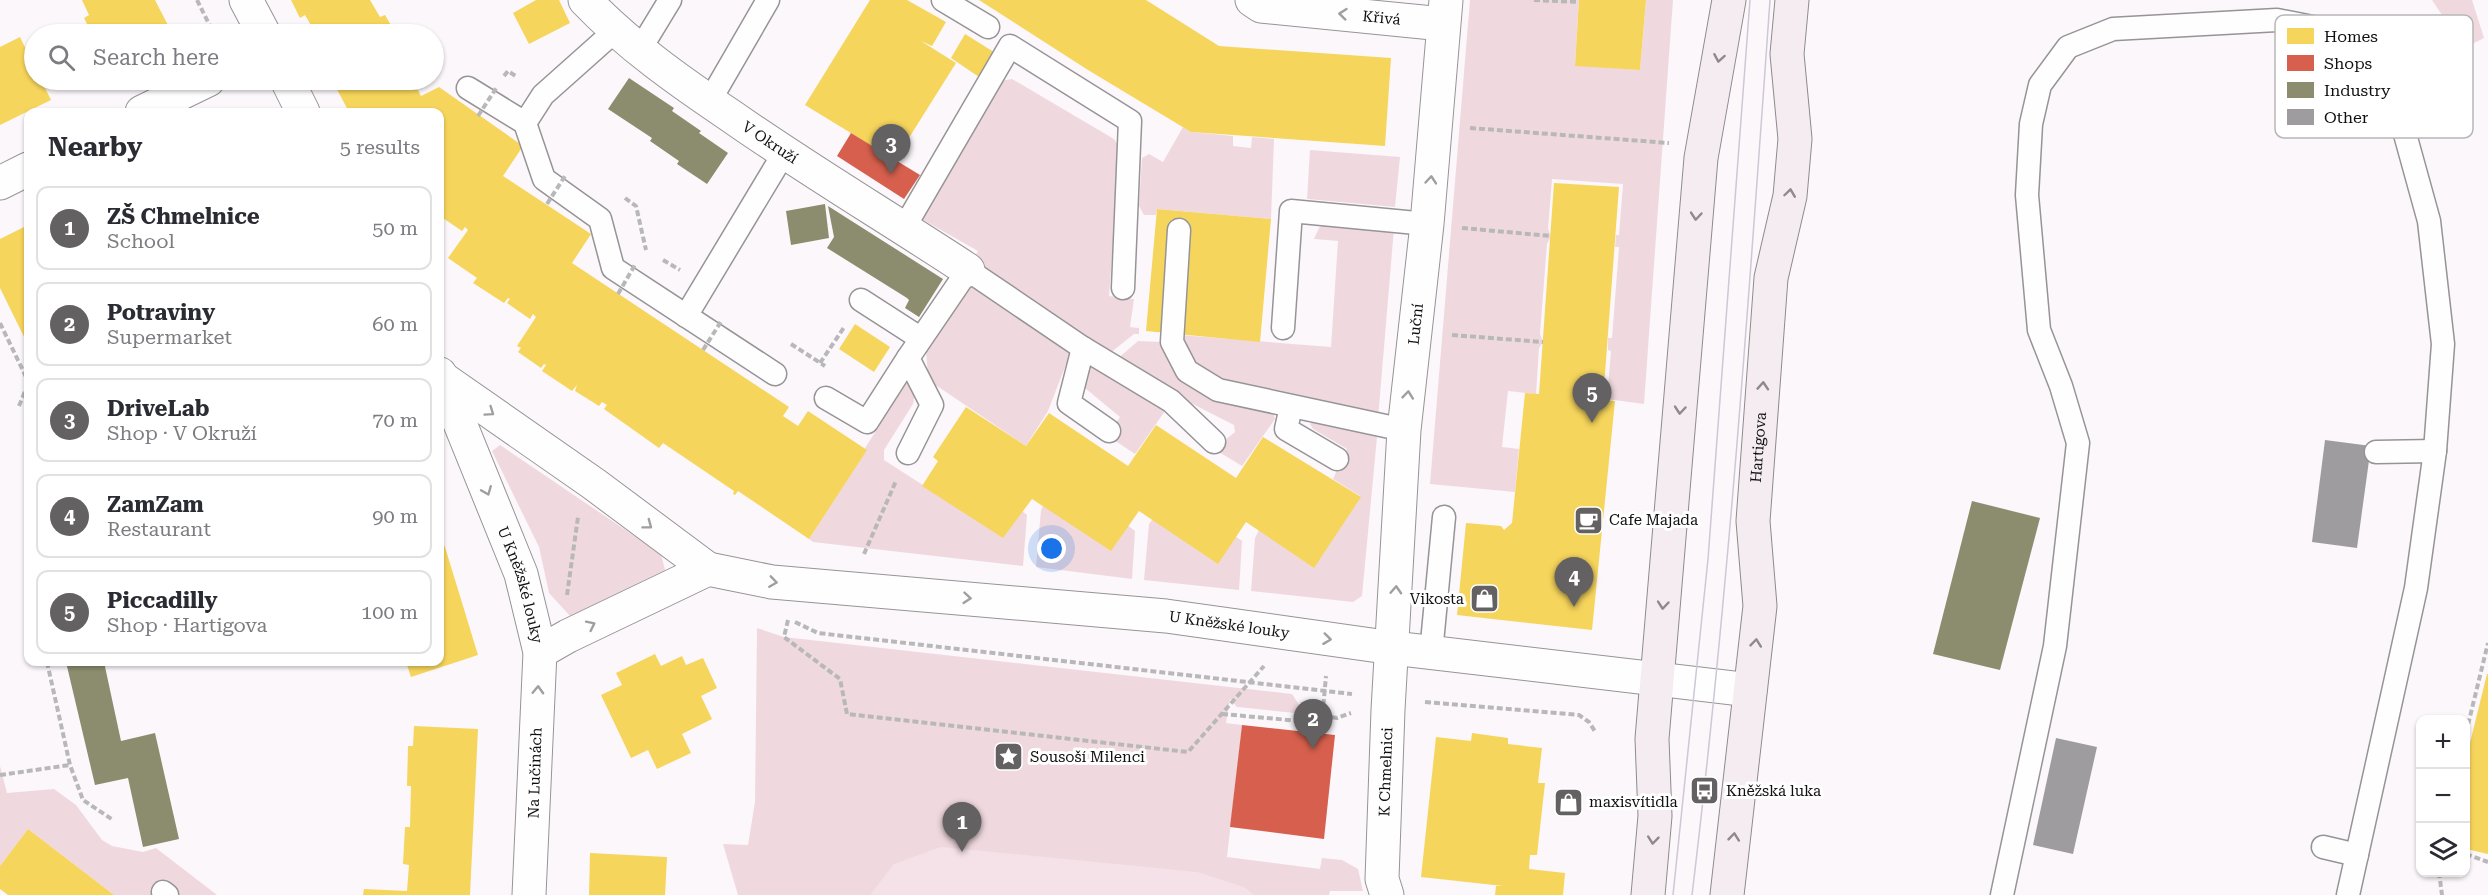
<!DOCTYPE html>
<meta charset="utf-8">
<style>
:root{--surface:#fff;--page:#f7f7f7;--text:#2b2b33;--muted:#7c7c81;--line:#e1e1e2;--accent:#636162}
body{margin:0;font-family:"Roboto Serif",serif;background:var(--page);color:var(--text)}
.controls{position:absolute;right:18px;bottom:18px;display:grid;overflow:hidden;border-radius:12px;box-shadow:0 2px 4px #0004}
.controls button{width:54px;height:54px;display:grid;place-items:center;padding:0;border:0;border-bottom:2px solid var(--line);background:var(--surface);color:var(--text);font:30px sans-serif}
.you{position:absolute;left:1052px;top:549px;width:21px;height:21px;margin:-15px;border:4px solid #fff;border-radius:50%;background:#1a73e8;box-shadow:0 0 0 9px #1a73e833}
.badge{display:grid;place-items:center;width:39px;height:39px;border-radius:50%;background:var(--accent);color:#fff;font-size:20px;font-weight:700}
.pin{position:absolute;translate:-50% -50px;filter:drop-shadow(0 2px 3px #0008)}
.pin::after{content:'';position:absolute;top:32px;width:21px;height:18px;background:inherit;clip-path:polygon(0 0,100% 0,50% 100%)}
.list{margin:0;padding:0;list-style:none}
h2{display:flex;justify-content:space-between;align-items:center;height:78px;margin:0;padding:0 24px;font-size:26px}
h2 small{font-size:20px;font-weight:400;color:var(--muted)}
.list li{display:grid;grid-template-columns:39px 1fr auto;gap:18px;align-items:center;box-sizing:border-box;height:84px;margin:0 12px 12px;padding:0 12px;border:2px solid var(--line);border-radius:12px}
.list b{display:block;font-size:22px;white-space:nowrap}
.list p{margin:0;font-size:20px;white-space:nowrap;color:var(--muted)}
.list em{font-size:20px;font-style:normal;color:var(--muted)}
.icon{flex:none;width:33px;height:33px;fill:none;stroke:currentColor;stroke-width:2;stroke-linecap:round;stroke-linejoin:round}
.map{position:relative;flex:none;width:2488px;height:895px;overflow:hidden}
.search{position:absolute;background:var(--surface);box-shadow:0 2px 4px #0004;left:24px;top:24px;width:420px;height:66px;display:flex;align-items:center;gap:15px;box-sizing:border-box;padding:0 21px;border-radius:33px;color:var(--muted);font-size:22px}
.panel{position:absolute;background:var(--surface);box-shadow:0 2px 4px #0004;left:24px;top:108px;width:420px;height:558px;border-radius:12px}
.map>svg:first-child{display:block}
.green{fill:#f0d9de}
.pitch{fill:#f4e2e8}
.homes{fill:#f6d55c}
.shops{fill:#d6604d}
.industry{fill:#8c8c6e}
.building{fill:#9f9c9f}
.lines{fill:none;stroke-linecap:round;stroke-linejoin:round}
.lane-casing{stroke:#969496;stroke-width:25}
.street-casing{stroke:#969496;stroke-width:35}
.secondary-casing{stroke:#8d8b8c;stroke-width:35}
.path{stroke:#b9b8b9;stroke-width:4;stroke-dasharray:6 3;stroke-linecap:butt}
.lane{stroke:#fffefe;stroke-width:22}
.street{stroke:#fffefe;stroke-width:33}
.secondary{stroke:#f5ecf2;stroke-width:33}
.tram{stroke:#cdc7d6;stroke-width:1.5}
.path-bridge{stroke:#b9b8b9;stroke-width:4;stroke-dasharray:6 3;stroke-linecap:butt}
.oneway{stroke:#9f9f9f}
.oneway2{stroke:#8e898c}
.labels{text-anchor:middle;dominant-baseline:central;stroke-width:6;stroke-linejoin:round;paint-order:stroke}
.street-label{font-size:15px;fill:#101010;stroke:#fff}
.poi-label{font-size:15px;fill:#101010;stroke:#fff;text-anchor:start}
.key{fill:#fff;stroke:#b7b7b7;stroke-width:1.5}
.key-label{font-size:16px;fill:#101010}
</style>
<div class="map">
<svg width="2488" height="895" viewBox="0 0 2488 895">
<rect width="100%" height="100%" fill="#fcf7fb"/>
<!-- green -->
<g class="green">
<path d="M1470 0H1579L1575 65 1640 70 1646 0H1673L1644 404 1607 399 1611 351 1608 350V338H1612L1619 247H1615L1616 235H1619L1623 184 1552 179 1548 229 1551 236 1547 244 1540 334 1543 342 1539 348 1536 394 1508 391 1502 447 1519 449 1515 492 1430 484Z"/>
<path d="M2432 0H2472L2484 38 2464 48Z"/>
<path d="M1012 79 1114 139 1120 148 1109 296 1134 299 1130 327 1139 328V334H1134L1109 354 970 265 978 251 918 217 999 81Z"/>
<path d="M1183 127 1191 132 1233 136V146L1251 148 1252 137 1274 139 1271 219 1157 209 1156 215H1144L1139 206 1142 158 1149 154 1163 162Z"/>
<path d="M1310 150 1400 157 1395 207 1307 199Z"/>
<path d="M1325 222 1394 228 1378 419C1341 410 1210 387 1191 360 1186 353 1184 343 1180 335L1331 347 1338 241 1314 239 1319 228Z"/>
<path d="M971 285 1072 349 1048 411 1026 446 937 386 929 387 926 351Z"/>
<path d="M1138 341 1163 342 1165 354 1177 372 1266 409 1274 415 1275 419 1242 466 1214 449 1235 432 1234 425 1179 397 1116 360Z"/>
<path d="M1093 362 1163 405 1165 411 1135 454 1108 436 1120 417 1085 388 1084 384Z"/>
<path d="M908 381 916 389 913 404 884 450V460L1002 536 1021 510 1027 515 1023 566 813 542 809 539 866 450 865 448Z"/>
<path d="M1314 420 1377 437 1362 596 1353 602 1251 591 1255 538 1259 530 1313 567 1360 496 1333 479 1347 449 1313 429 1310 424Z"/>
<path d="M500 445 661 554 665 570 570 616 549 593 539 547 492 451Z"/>
<path d="M1043 506 1127 525 1135 531 1132 579 1036 567 1041 510Z"/>
<path d="M1153 519 1235 536 1242 541 1239 590 1144 580 1149 524Z"/>
<path d="M757 628 784 637 1292 694 1305 714 1237 707 1230 699 1226 723 1242 725 1227 857 1320 869 1322 858 1342 860 1358 869 1363 891H1330L1329 895H738L723 844 748 845 755 802Z"/>
<path d="M0 766 7 793 54 789 76 805 102 840 112 846 143 852 156 848 217 895H114L28 829 0 866Z"/>
</g>
<!-- pitch -->
<path class="pitch" d="M941 847 1197 872 1244 887 1254 895H870L894 864Z"/>
<!-- homes -->
<g class="homes">
<path d="M82 0H155L171 31 164 34H92L84 18 89 15Z"/>
<path d="M291 0H370L380 17 385 15 396 34H316L305 15 300 18Z"/>
<path d="M536 0H559L570 23 529 44 513 13Z"/>
<path d="M870 0H907L946 22 932 46 921 41 956 63 895 160 805 105Z"/>
<path d="M979 0H1146L1219 46 1391 58 1385 146 1191 132 1088 70Z"/>
<path d="M1579 0H1646L1640 70 1575 66Z"/>
<path d="M965 34 997 54 982 79 951 58Z"/>
<path d="M20 37 34 66V80H41L51 100 0 125V47Z"/>
<path d="M332 80H420L414 82 421 96 439 87 523 146 503 176 591 234 572 263 789 407 783 416 798 426 808 411 867 450 809 539 738 491 735 495 733 494 734 491 663 443 659 448 604 409 607 405 602 402 599 406 575 391 577 385 572 391 542 371 546 365 544 364 541 368 518 352 521 348 517 346 536 317 533 314 530 319 507 303 510 299 508 298 504 303 473 283 477 278 448 258 468 230 465 227 462 231 440 216V112H349Z"/>
<path d="M1554 183 1619 187 1603 400 1615 401 1592 630 1457 615 1466 523 1501 526 1504 530 1512 523 1525 393 1539 394Z"/>
<path d="M1157 209 1271 219 1260 342 1146 331Z"/>
<path d="M28 225V345L0 288V239Z"/>
<path d="M855 324 890 347 874 372 839 349Z"/>
<path d="M966 407 1026 446 1049 413 1128 466 1156 425 1236 478 1263 437 1361 497 1314 568 1246 522 1218 564 1139 511 1111 551 1032 499 1003 538 922 486 938 461 933 457Z"/>
<path d="M440 537 445 547 478 655 411 677 406 662H440Z"/>
<path d="M655 654 661 666 682 656 686 665 703 658 717 688 701 696 712 719 682 734 691 753 657 769 648 750 631 758 601 695 622 685 616 673Z"/>
<path d="M2487 674H2488V854L2466 849V759Z"/>
<path d="M414 726 478 729 470 895H363L364 889 407 891 409 865 403 864 405 827H410L411 786H407L408 746H413Z"/>
<path d="M1472 733 1508 738V744L1542 748 1538 783H1545L1537 855H1530L1529 869 1565 873 1563 895H1495L1496 886H1503L1421 877 1436 737 1471 741Z"/>
<path d="M28 829 114 895H8L0 889V866Z"/>
<path d="M590 853 667 857 665 895H589Z"/>
</g>
<!-- shops -->
<g class="shops">
<path d="M851 133 920 175 904 199 837 156Z"/>
<path d="M1242 725 1335 735 1324 839 1230 827Z"/>
</g>
<!-- industry -->
<g class="industry">
<path d="M629 78 674 108 672 111 701 131 699 133 728 153 707 184 677 164 679 161 650 141 652 138 608 109Z"/>
<path d="M825 204 829 238 791 245 786 211Z"/>
<path d="M828 206 943 279 919 317 905 308 909 300 907 298 827 248 834 237Z"/>
<path d="M1972 501 2040 518 2000 670 1933 654Z"/>
<path d="M66 662H104L121 741 155 733 179 839 143 847 128 778 95 785Z"/>
</g>
<!-- building -->
<g class="building">
<path d="M2325 440 2371 446 2357 548 2312 542Z"/>
<path d="M2056 738 2097 747 2073 854 2033 845Z"/>
</g>
<g class="lines">
<defs>
<g id="lane">
<path d="M943 0 988 27"/>
<path d="M639 51 670 0"/>
<path d="M468 88 525 123 544 179 600 219 613 268 775 374"/>
<path d="M709 102 768 0"/>
<path d="M525 123 543 95 616 30"/>
<path d="M904 228 1010 46 1130 121 1123 288"/>
<path d="M1179 230 1172 342 1187 371 1218 390 1404 430"/>
<path d="M861 300 920 338"/>
<path d="M686 316 784 153"/>
<path d="M1283 328 1291 211 1427 224"/>
<path d="M1083 348 1069 403 1109 431"/>
<path d="M826 398 867 422 908 358"/>
<path d="M1291 407 1286 429 1337 459"/>
<path d="M2376 452 2435 451"/>
<path d="M908 453 932 405 908 358 968 270 1083 348 1171 401 1214 442"/>
<path d="M1431 653 1444 517"/>
<path d="M2323 847 2357 855"/>
<path d="M163 892 167 895"/>
<path d="M2002 895 2055 646 2078 443 2061 386 2039 330 2027 195 2031 124 2040 85 2068 47 2113 29 2277 20 2338 32 2367 55 2395 98 2429 221 2443 344 2435 451 2416 588 2348 895"/>
</g>
<g id="street">
<path d="M246 0 264 34"/>
<path id="s1" d="M585 0C628 45 679 81 731 116 808 170 889 218 968 270"/>
<path id="s2" d="M1252 0 1261 6 1443 24"/>
<path d="M287 80 303 112"/>
<path d="M142 112 208 80"/>
<path d="M0 183 28 169"/>
<path id="s3" d="M440 374 521 574 540 652 529 895"/>
<path d="M442 378 594 484 708 569"/>
<path id="s4" d="M540 652 568 636 708 569 772 582 1166 616 1393 648 1750 690"/>
<path id="s5" d="M1387 895 1382 879 1388 710 1404 430 1427 224 1446 0"/>
</g>
<g id="secondary">
<path d="M1648 895 1655 816 1652 739 1701 158 1729 0"/>
<path id="s6" d="M1727 895 1760 606 1753 521 1771 278 1790 196 1795 139 1787 54 1792 0"/>
</g>
</defs>
<!-- lane casing -->
<use href="#lane" class="lane-casing"/>
<!-- street casing -->
<use href="#street" class="street-casing"/>
<!-- secondary casing -->
<use href="#secondary" class="secondary-casing"/>
<!-- path -->
<g class="path">
<path d="M197 0 214 34"/>
<path d="M1534 0 1579 2"/>
<path d="M504 76 508 71 517 77"/>
<path d="M1470 128 1669 143"/>
<path d="M625 198 636 206 646 250"/>
<path d="M1462 228 1551 236"/>
<path d="M663 260 680 270"/>
<path d="M0 323 28 381"/>
<path d="M1452 335 1543 342"/>
<path d="M791 344 825 366"/>
<path d="M820 363 845 326"/>
<path d="M19 406 28 384"/>
<path d="M864 554 896 481"/>
<path d="M567 595 578 517"/>
<path d="M788 620 784 637 840 679 847 714 1188 752 1264 666"/>
<path d="M795 622 818 633 1352 694"/>
<path d="M47 662 70 765 83 800 113 820"/>
<path d="M1425 702 1579 715 1589 722 1596 733"/>
<path d="M1222 714 1322 723"/>
<path d="M1323 716 1337 718 1351 713"/>
<path d="M1321 732 1326 676"/>
<path d="M2466 733 2488 643"/>
<path d="M0 775 70 765"/>
<path d="M2466 854 2488 862"/>
<path d="M2439 872 2442 895"/>
</g>
<!-- lane -->
<use href="#lane" class="lane"/>
<!-- street -->
<use href="#street" class="street"/>
<!-- secondary -->
<use href="#secondary" class="secondary"/>
<!-- tram -->
<g class="tram">
<path d="M1673 895 1708 559 1750 0"/>
<path d="M1692 895C1728 598 1749 298 1770 0"/>
</g>
<!-- path-bridge -->
<g class="path-bridge">
<path d="M478 116 497 87"/>
<path d="M547 204 565 176"/>
<path d="M618 294 636 263"/>
<path d="M703 350 722 320"/>
</g>
</g>
<!-- one-way arrows -->
<defs><path id="oneway-chevron" d="M-2-3.5L2.5 0L-2 3.5" fill="none" stroke-width="1.6" stroke-linecap="round" stroke-linejoin="round" transform="scale(1.5)"/></defs>
<g class="oneway">
<use href="#oneway-chevron" transform="translate(1343 14) rotate(-174)"/>
<use href="#oneway-chevron" transform="translate(1431 180) rotate(-85)"/>
<use href="#oneway-chevron" transform="translate(1408 395) rotate(-84)"/>
<use href="#oneway-chevron" transform="translate(490 412) rotate(35)"/>
<use href="#oneway-chevron" transform="translate(487 491) rotate(68)"/>
<use href="#oneway-chevron" transform="translate(648 525) rotate(37)"/>
<use href="#oneway-chevron" transform="translate(773 582) rotate(8)"/>
<use href="#oneway-chevron" transform="translate(1396 590) rotate(-87)"/>
<use href="#oneway-chevron" transform="translate(967 598) rotate(5)"/>
<use href="#oneway-chevron" transform="translate(591 625) rotate(-26)"/>
<use href="#oneway-chevron" transform="translate(1327 639) rotate(7)"/>
<use href="#oneway-chevron" transform="translate(538 690) rotate(-88)"/>
</g>
<g class="oneway2">
<use href="#oneway-chevron" transform="translate(1719 58) rotate(100)"/>
<use href="#oneway-chevron" transform="translate(1790 193) rotate(-82)"/>
<use href="#oneway-chevron" transform="translate(1696 216) rotate(95)"/>
<use href="#oneway-chevron" transform="translate(1763 386) rotate(-86)"/>
<use href="#oneway-chevron" transform="translate(1680 410) rotate(95)"/>
<use href="#oneway-chevron" transform="translate(1663 605) rotate(95)"/>
<use href="#oneway-chevron" transform="translate(1756 643) rotate(-84)"/>
<use href="#oneway-chevron" transform="translate(1734 837) rotate(-84)"/>
<use href="#oneway-chevron" transform="translate(1653 840) rotate(96)"/>
</g>
<!-- icons -->
<defs>
<symbol id="cafe-square" viewBox="-11 -11 22 22"><rect x="-9" y="-9" width="18" height="18" rx="4" fill="#636162" stroke="#fff"/><path d="M-5.5-4.5H6V0H3Q3 3.5 0 3.5H-2.5Q-5.5 3.5-5.5 0ZM3-3.2v2h1.7v-2ZM-6 4.5H4V6H-6Z" fill="#fff"/></symbol>
<symbol id="shop-square" viewBox="-11 -11 22 22"><rect x="-9" y="-9" width="18" height="18" rx="4" fill="#636162" stroke="#fff"/><path d="M-5-2.5h2.3a2.7 3.5 0 0 1 5.4 0H5L5.5 6h-11ZM-1.5-2.5h3a1.5 2.3 0 0 0-3 0Z" fill="#fff"/></symbol>
<symbol id="sight-square" viewBox="-11 -11 22 22"><rect x="-9" y="-9" width="18" height="18" rx="4" fill="#636162" stroke="#fff"/><path d="M0-6L1.8-2.2L6-1.7L2.9 1.2L3.7 5.4L0 3.3L-3.7 5.4L-2.9 1.2L-6-1.7L-1.8-2.2Z" fill="#fff"/></symbol>
<symbol id="bus-square" viewBox="-11 -11 22 22"><rect x="-9" y="-9" width="18" height="18" rx="4" fill="#636162" stroke="#fff"/><path d="M-5-6H5V4H4V6H2V4H-2V6H-4V4H-5ZM-3.5-4V0h7V-4ZM-3.5 1.2v1.5H-2V1.2ZM2 1.2v1.5H3.5V1.2Z" fill="#fff"/></symbol>
</defs>
<g fill-rule="evenodd">
<use href="#cafe-square" x="1572" y="504" width="33" height="33"/>
<use href="#shop-square" x="1468" y="582" width="33" height="33"/>
<use href="#sight-square" x="992" y="740" width="33" height="33"/>
<use href="#bus-square" x="1688" y="774" width="33" height="33"/>
<use href="#shop-square" x="1552" y="786" width="33" height="33"/>
</g>
<g class="labels">
<!-- street labels -->
<g class="street-label">
<text stroke="none"><textPath href="#s2" startOffset="132">Křivá</textPath></text>
<text stroke="none"><textPath href="#s1" startOffset="234">V Okruží</textPath></text>
<text stroke="none"><textPath href="#s5" startOffset="573">Luční</textPath></text>
<text stroke="none"><textPath href="#s6" startOffset="450">Hartigova</textPath></text>
<text stroke="none"><textPath href="#s3" startOffset="226">U Kněžské louky</textPath></text>
<text stroke="none"><textPath href="#s4" startOffset="712">U Kněžské louky</textPath></text>
<text stroke="none"><textPath href="#s5" startOffset="124">K Chmelnici</textPath></text>
<text transform="translate(535 773) rotate(-88)">Na Lučinách</text>
</g>
<!-- poi labels -->
<g class="poi-label">
<text x="1609" y="520">Cafe Majada</text>
<text x="1464" y="599" text-anchor="end">Vikosta</text>
<text x="1030" y="757">Sousoší Milenci</text>
<text x="1726" y="791">Kněžská luka</text>
<text x="1589" y="802">maxisvítidla</text>
</g>
</g>
<!-- legend -->
<rect x="2275" y="15" width="198" height="123" rx="9" class="key"/>
<rect x="2287" y="28" width="27" height="16" fill="#f6d55c"/>
<rect x="2287" y="55" width="27" height="16" fill="#d6604d"/>
<rect x="2287" y="82" width="27" height="16" fill="#8c8c6e"/>
<rect x="2287" y="109" width="27" height="16" fill="#9f9c9f"/>
<g class="key-label">
<text x="2324" y="42">Homes</text>
<text x="2324" y="69">Shops</text>
<text x="2324" y="96">Industry</text>
<text x="2324" y="123">Other</text>
</g>
</svg>
<div class="controls">
<button>+</button>
<button>−</button>
<button><svg class="icon" aria-label="layers" viewBox="0 0 24 24"><path d="M12 4l9 5-9 5-9-5zM3 14l9 5 9-5"/></svg></button>
</div>
<div class="you"></div>
<div class="pin badge" style="left:962px;top:852px">1</div>
<div class="pin badge" style="left:1313px;top:749px">2</div>
<div class="pin badge" style="left:891px;top:174px">3</div>
<div class="pin badge" style="left:1574px;top:607px">4</div>
<div class="pin badge" style="left:1592px;top:423px">5</div>
<div class="search"><svg class="icon" aria-label="search" viewBox="0 0 24 24"><circle cx="10" cy="10" r="6"/><path d="M15 15l6 6"/></svg>Search here</div>
<section class="panel">
<h2>Nearby<small>5 results</small></h2>
<ul class="list">
<li><span class="badge">1</span><div><b>ZŠ Chmelnice</b><p>School</p></div><em>50 m</em></li>
<li><span class="badge">2</span><div><b>Potraviny</b><p>Supermarket</p></div><em>60 m</em></li>
<li><span class="badge">3</span><div><b>DriveLab</b><p>Shop · V Okruží</p></div><em>70 m</em></li>
<li><span class="badge">4</span><div><b>ZamZam</b><p>Restaurant</p></div><em>90 m</em></li>
<li><span class="badge">5</span><div><b>Piccadilly</b><p>Shop · Hartigova</p></div><em>100 m</em></li>
</ul>
</section>
</div>
